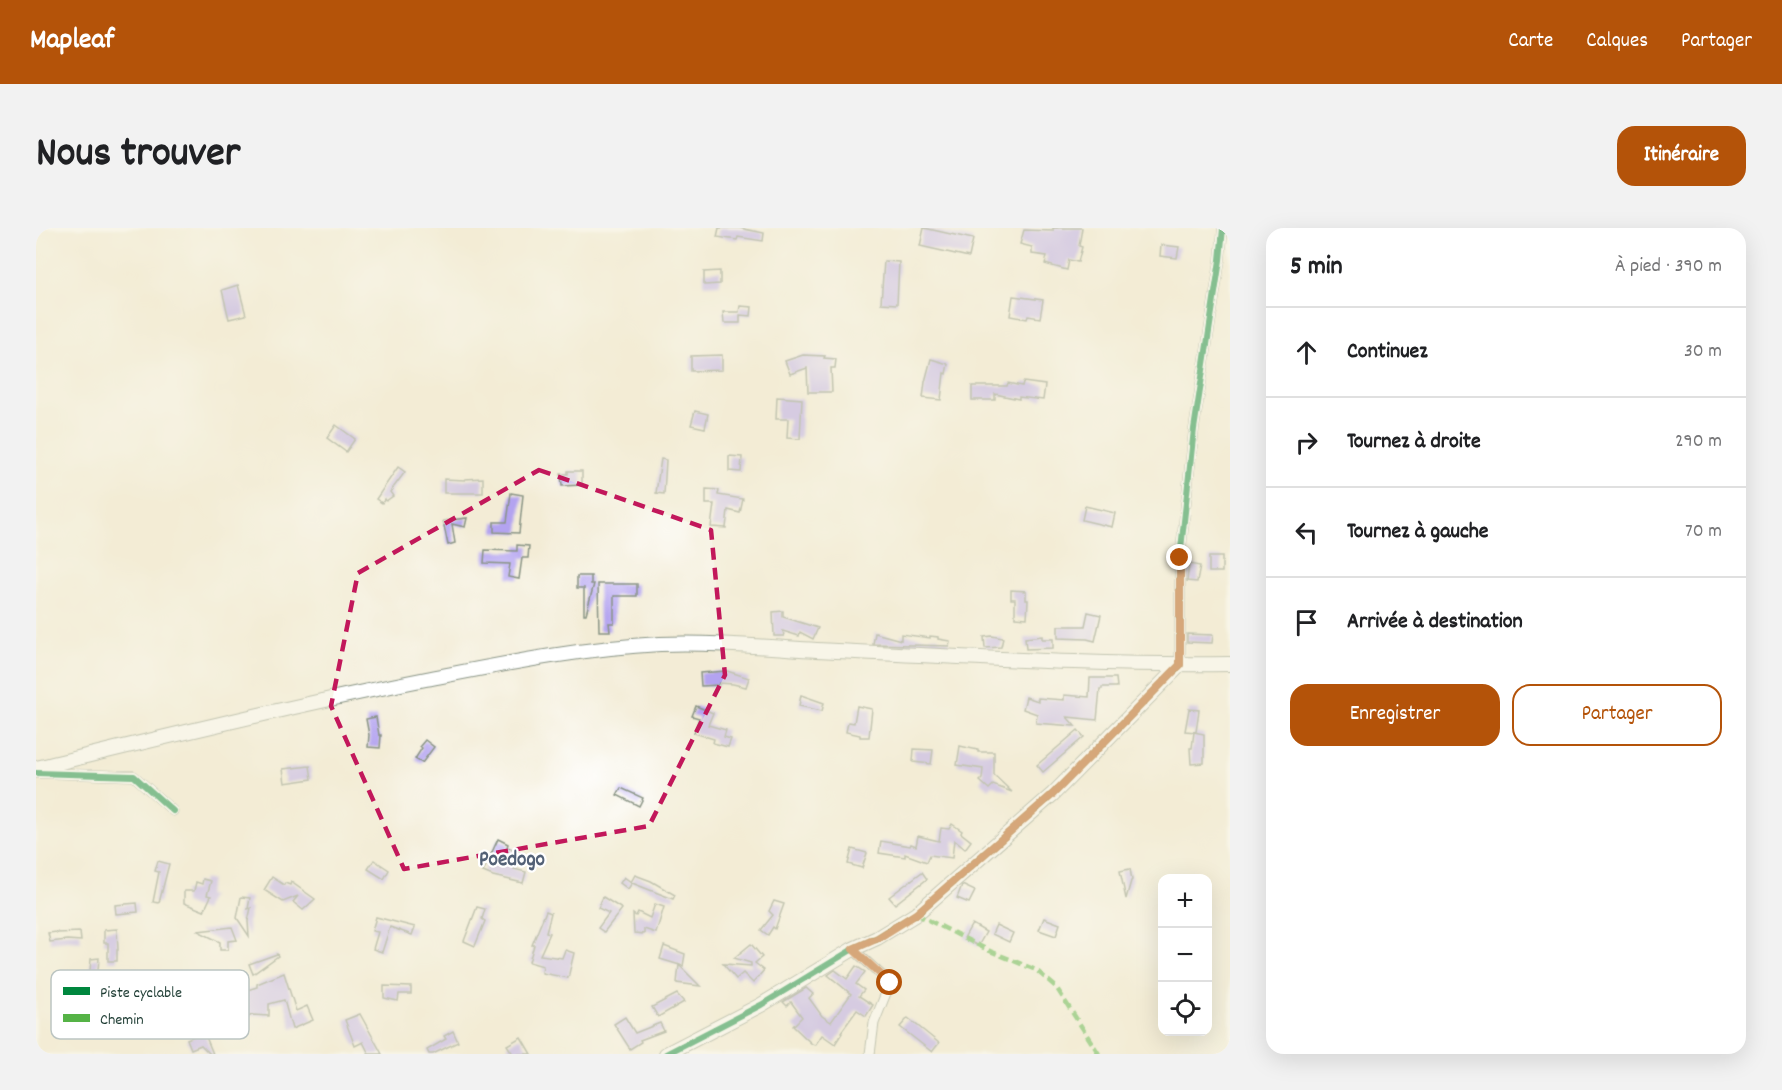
<!DOCTYPE html>
<html lang="fr">
<meta charset="utf-8">
<style>
:root{--surface:#fff;--page:#f2f2f2;--text:#202124;--muted:#757577;--line:#e0e0e0;--accent:#b45309}
body{margin:0;font-family:Dekko,sans-serif;background:var(--page);color:var(--text)}
.controls{position:absolute;right:18px;bottom:18px;display:grid;overflow:hidden;border-radius:12px;box-shadow:0 6px 24px #0002}
.controls button{width:54px;height:54px;display:grid;place-items:center;padding:0;border:0;border-bottom:2px solid var(--line);background:var(--surface);color:var(--text);font:30px sans-serif}
.stop{position:absolute;width:18px;height:18px;margin:-14px;border:4px solid #b45309;border-radius:50%;background:#fff}
.stop.end{background:#b45309;border-color:#fff;box-shadow:0 2px 6px #0008}
.list{margin:0;padding:0;list-style:none}
h2{display:flex;justify-content:space-between;align-items:center;height:78px;margin:0;padding:0 24px;font-size:26px}
h2 small{font-size:20px;font-weight:400;color:var(--muted)}
.list li{display:grid;grid-template-columns:39px 1fr auto;gap:18px;align-items:center;box-sizing:border-box;height:90px;padding:0 24px;border-top:2px solid var(--line)}
.list b{display:block;font-size:22px;white-space:nowrap}
.list em{font-size:20px;font-style:normal;color:var(--muted)}
.actions{display:flex;gap:12px;padding:18px 24px}
.actions a{flex:1;padding:14px 0;border:2px solid var(--accent);border-radius:18px;text-align:center;font-size:21px;color:var(--accent)}
.actions .main{background:var(--accent);color:#fff}
.icon{flex:none;width:33px;height:33px;fill:none;stroke:currentColor;stroke-width:2;stroke-linecap:round;stroke-linejoin:round}
.map{position:relative;flex:none;width:1194px;height:826px;overflow:hidden;border-radius:18px}
header{display:flex;align-items:center;gap:36px;box-sizing:border-box;height:84px;padding:0 30px;background:var(--accent);color:#fff}
header strong{font-size:28px}
nav{display:flex;gap:33px;margin-inline-start:auto;font-size:21px}
.intro{display:flex;align-items:center;justify-content:space-between;box-sizing:border-box;height:144px;padding:0 36px}
h1{margin:0;font-size:42px}
.button{padding:15px 27px;border-radius:18px;background:var(--accent);color:#fff;font-size:21px;font-weight:700}
main{display:flex;gap:36px;padding:0 36px}
aside{flex:1;background:var(--surface);border-radius:18px;box-shadow:0 6px 24px #0002}
.map>svg:first-child{display:block}
.building{fill:#b3a3f0}
.lines{fill:none;stroke-linecap:round;stroke-linejoin:round}
.street-casing{stroke:#899485;stroke-width:11}
.secondary-casing{stroke:#899485;stroke-width:16}
.street{stroke:#fff;stroke-width:9}
.secondary{stroke:#fff;stroke-width:14}
.quiet{stroke:#55b346;stroke-width:4.5;stroke-dasharray:9 4.5;stroke-linecap:butt}
.cycleway-casing{stroke:#fff;stroke-width:10}
.cycleway{stroke:#00873e;stroke-width:6}
.route{stroke:#b45309;stroke-width:8}
.marked{fill:none;stroke:#c2185b;stroke-width:4.5;stroke-dasharray:12 8;stroke-linejoin:round}
.labels{text-anchor:middle;dominant-baseline:central;stroke-width:4.5;stroke-linejoin:round;paint-order:stroke}
.quarter-label{font-size:21px;font-weight:bold;fill:#536176;stroke:#fff}
.key{fill:#fff;stroke:#bcc5c2;stroke-width:1.5}
.key-label{font-size:16px;fill:#1f3d34}
</style>
<header>
<strong>Mapleaf</strong>
<nav><a>Carte</a><a>Calques</a><a>Partager</a></nav>
</header>
<div class="intro"><h1>Nous trouver</h1><a class="button">Itinéraire</a></div>
<main>
<div class="map">
<svg width="1194" height="826" viewBox="0 0 1194 826">
<rect width="100%" height="100%" fill="#fff"/>
<filter id="ink" filterUnits="userSpaceOnUse"><feTurbulence type="fractalNoise" baseFrequency=".0167" numOctaves="2"/><feDisplacementMap in="SourceGraphic" scale="12" xChannelSelector="R" yChannelSelector="G"/><feConvolveMatrix kernelMatrix="1 2 1 2 8 2 1 2 1" color-interpolation-filters="sRGB"/></filter>
<filter id="wash" filterUnits="userSpaceOnUse"><feTurbulence type="fractalNoise" baseFrequency=".008" numOctaves="4" result="noise"/><feDisplacementMap in="SourceGraphic" scale="24" xChannelSelector="R" yChannelSelector="G"/><feGaussianBlur stdDeviation="1.35" result="paint"/><feColorMatrix in="noise" values="0 0 0 0 0 0 0 0 0 0 0 0 0 0 0 0 0 1.4 0 .05"/><feComposite in="paint" operator="in"/></filter>
<g filter="url(#wash)">
<rect width="100%" height="100%" fill="#f3ecd6"/>
<g id="blocks">
<!-- building -->
<g class="building">
<path d="M683 0H703L728 5 727 13 702 9 701 12 681 9Z"/>
<path d="M888 0 937 11 933 29 884 18Z"/>
<path d="M1017 0H1046L1043 18 1046 19 1042 34 1033 32 1031 42 1009 36 1011 28 996 26V19L984 16 988 2 1017 3Z"/>
<path d="M1125 17 1143 19 1141 30 1124 28Z"/>
<path d="M848 33 863 34 861 76 845 75Z"/>
<path d="M684 43V56L668 57V44Z"/>
<path d="M202 57 210 87 193 91 186 62Z"/>
<path d="M977 68 1007 72 1004 90 992 88 991 91 974 88Z"/>
<path d="M704 78 716 79 715 88 704 87V95H688L687 84H703Z"/>
<path d="M686 127V142L655 143V128Z"/>
<path d="M767 127 789 128 788 130 800 131 799 140H795L796 164H772L771 140 754 146 749 133Z"/>
<path d="M895 131 912 136 910 146 908 145 905 172 887 170 889 154Z"/>
<path d="M987 154 1009 157 1007 172 983 169V171L959 166V172H936V158H971L972 155 986 158Z"/>
<path d="M741 169 766 171 764 211 751 210 752 191H740Z"/>
<path d="M659 183 672 186 669 200 655 197Z"/>
<path d="M300 197 319 211 310 224 291 210Z"/>
<path d="M693 228 706 229 705 244 693 243Z"/>
<path d="M625 231 630 232 628 266 620 265Z"/>
<path d="M362 239 369 244 354 264 357 268 350 273 349 271 346 275 340 271Z"/>
<path d="M532 243H546V257L526 258 525 246H532Z"/>
<path d="M447 250V265H408V251L429 252V251Z"/>
<path d="M670 261 683 262 682 267 707 271 704 285 692 282 690 300 675 299 678 276H670Z"/>
<path d="M475 265 487 267 483 305 458 304V294H471Z"/>
<path d="M1049 278 1079 285 1076 299 1046 292Z"/>
<path d="M431 290 429 299 416 296 419 315 412 317 407 293Z"/>
<path d="M481 317 493 318 492 330H486L483 351 472 349 474 336 448 335 449 322 481 323Z"/>
<rect x="1173" y="329" width="13" height="15"/>
<path d="M1153 336 1164 338 1161 354 1151 353Z"/>
<path d="M541 348H555V356H558L550 386H548V360H541Z"/>
<path d="M562 356H601V368H578V395H573L574 403H563Z"/>
<path d="M975 362 990 363V372H992L991 390 979 389V371H975Z"/>
<path d="M747 383V389L782 400 777 411 764 404 763 408 747 403 748 408H738L737 384Z"/>
<path d="M1052 384 1065 387 1059 413 1051 411 1022 410V398H1049Z"/>
<path d="M839 405 865 412V406L894 410V408L902 409V411L914 413 913 418 837 416Z"/>
<path d="M1151 406 1177 407 1176 415 1151 414Z"/>
<path d="M956 408 967 410 965 419 949 420 948 409Z"/>
<path d="M1006 408V411H1017V420L990 421 989 410Z"/>
<path d="M691 443 713 450 710 459 697 456 683 455V457L665 458 664 445Z"/>
<path d="M1054 450H1080L1081 459H1066V461H1064L1061 492 1031 489 1039 498 1000 495 1001 486 987 481 990 469 1002 473V470L1028 472V467L1053 469Z"/>
<path d="M765 467 788 475 786 483 763 478Z"/>
<path d="M660 478 677 485 672 497 690 502 688 509 695 511 692 519 677 515 678 511 658 505 663 490 656 488Z"/>
<path d="M821 478 836 481 833 509H824V507L810 504 812 494 818 495Z"/>
<path d="M1153 481 1163 482 1160 504 1149 503Z"/>
<path d="M340 489 343 507H345L344 520 332 519 333 507 330 491Z"/>
<path d="M1042 502 1048 509 1007 544 1001 537Z"/>
<path d="M1158 504 1168 506V535L1155 536 1154 520H1156Z"/>
<path d="M389 512 398 519 386 535 379 531 386 520 384 518Z"/>
<path d="M924 518 942 522V524H958V547L976 564 957 557 953 561 944 553 946 551 947 541 921 537Z"/>
<path d="M878 521 897 522 895 536 877 534Z"/>
<path d="M274 538 276 551 249 555 247 541Z"/>
<path d="M585 560 607 570 603 578 581 567Z"/>
<path d="M916 596 926 603 925 605 935 613 929 621 918 612 916 630 894 627 891 634 869 626V629L843 625 845 613 874 618 875 616 880 618 882 608 903 613 905 600 913 601Z"/>
<path d="M462 611 472 616 471 619 484 625 478 641 490 644 487 655 457 648 447 644Z"/>
<path d="M816 621 831 625 826 640 812 636Z"/>
<path d="M338 632 353 642 348 651 332 641Z"/>
<path d="M122 633 133 636 123 675 117 674 123 644 119 643Z"/>
<path d="M1094 641 1096 652 1095 653 1090 671 1084 643Z"/>
<path d="M886 644 891 651 859 676 853 669Z"/>
<path d="M599 647 615 653 639 667 637 671 596 655 592 661 584 655 588 649 595 654Z"/>
<path d="M236 649 248 657 249 655 254 657 255 654 279 671 267 682 257 674 262 668 247 674 228 662Z"/>
<path d="M167 651 175 653 171 667 175 668 168 683 148 675V663H158L160 654 166 656Z"/>
<path d="M926 657 939 663 933 675 921 670Z"/>
<path d="M205 669 214 670 212 681 215 680 212 693 213 708 201 690Z"/>
<path d="M567 669 586 681 568 704 562 700 573 685 562 680Z"/>
<path d="M738 673 748 676 739 701 737 699 732 707 725 702 737 687 733 683Z"/>
<path d="M101 675 102 684 80 686 79 677Z"/>
<path d="M619 676 628 679 620 705 608 701V706L598 705 597 686 600 688 602 684 614 690Z"/>
<path d="M441 679 449 681 446 691 449 693 439 718 428 713Z"/>
<path d="M510 683 515 685 510 704 514 705 504 727 526 730 529 722 538 725 532 750 506 745 507 738 493 734 498 717H496Z"/>
<path d="M340 689 379 699 376 707 354 699 346 724 337 721 342 704 336 703Z"/>
<path d="M1008 690 1024 696 1020 708 1003 702Z"/>
<path d="M936 696 950 704 942 718 928 710Z"/>
<path d="M960 697 977 705 973 714 956 706Z"/>
<path d="M196 699 201 712 192 713V722H184V714L162 703Z"/>
<path d="M81 701 82 722H81V733H72V715H68V702Z"/>
<path d="M21 704V705L44 704 45 713 31 712 14 714 12 705Z"/>
<path d="M715 716 726 729 719 735 728 742 717 755 707 745 700 751 687 736 715 738V735L698 730Z"/>
<path d="M628 718 649 726 647 738 624 731Z"/>
<path d="M241 726 242 728 217 746 213 736Z"/>
<path d="M63 730 61 755H53L55 731Z"/>
<path d="M643 737 664 758 641 755Z"/>
<path d="M820 738 829 744 820 756 828 762 823 768 837 777 830 788 821 782 805 804 806 805 799 816 786 807 779 817 776 816 757 798 766 789 755 774 751 778 747 774 770 760 777 766 773 770 786 788 795 794 815 766 792 747 799 742 811 751Z"/>
<path d="M248 745 260 783 271 778 277 792 256 801 248 772 233 776V788L216 787 208 791 205 784 184 794 183 793 171 800 167 794 193 779 190 769 221 759V756Z"/>
<path d="M348 758 375 759V766H363L362 773 348 770Z"/>
<path d="M641 766 648 774 622 789 616 779Z"/>
<path d="M324 786 346 826H333L327 814 319 818 309 792Z"/>
<path d="M589 789 599 805 624 795 628 803 604 812 605 814 594 821 578 796Z"/>
<path d="M872 790 903 815 896 824 864 799Z"/>
<path d="M417 803 422 814 397 826H393L391 822 410 811 408 808Z"/>
<path d="M168 804 177 826H174L165 817 155 821 151 811Z"/>
<path d="M485 809 495 826H477L471 817Z"/>
</g>
</g>
</g>
<g filter="url(#ink)">
<use href="#blocks" fill-opacity="0" stroke="#899485" stroke-width="1.5"/>
<g class="lines">
<defs>
<g id="street">
<path d="M1144 437V330L1158 201 1184 32 1187 0"/>
<path d="M0 545 98 548 137 583"/>
<path d="M817 721 854 755 838 795 834 826"/>
</g>
<g id="secondary">
<path d="M0 540C130 509 259 477 390 451 468 436 545 420 624 416 682 414 742 420 800 423 931 429 1063 438 1194 436"/>
<path d="M630 826 725 777 817 721 841 710 880 686 1017 566 1144 437"/>
</g>
</defs>
<!-- street casing -->
<use href="#street" class="street-casing"/>
<!-- secondary casing -->
<use href="#secondary" class="secondary-casing"/>
<!-- street -->
<use href="#street" class="street"/>
<!-- secondary -->
<use href="#secondary" class="secondary"/>
<!-- quiet -->
<path class="quiet" d="M880 686 954 723 1000 742 1020 759 1063 826"/>
<defs>
<g id="cycleway">
<path d="M0 545 98 548 137 583"/>
<path d="M630 826 725 777 817 721 841 710 880 686 1017 566 1144 437V330L1158 201 1184 32 1187 0"/>
</g>
</defs>
<!-- cycleway casing -->
<use href="#cycleway" class="cycleway-casing"/>
<!-- cycleway -->
<use href="#cycleway" class="cycleway"/>
</g>
</g>
<g class="lines" filter="url(#ink)">
<!-- route -->
<path class="route" d="M854 755 817 721 842 710 880 686 1017 566 1144 437V330"/>
</g>
<!-- marked area -->
<path d="M0 0H1194V826H0ZM503 242 675 302 689 447 613 598 368 641 295 478 322 345Z" fill="#f3ecd6" fill-opacity=".55" fill-rule="evenodd"/>
<path class="marked" d="M503 242 675 302 689 447 613 598 368 641 295 478 322 345Z"/>
<g class="labels">
<!-- quarter labels -->
<g class="quarter-label">
<text x="476" y="633">Poedogo</text>
</g>
</g>
<!-- legend -->
<rect x="15" y="742" width="198" height="69" rx="9" class="key"/>
<rect x="27" y="759" width="27" height="8" fill="#00873e"/>
<rect x="27" y="786" width="27" height="8" fill="#55b346"/>
<g class="key-label">
<text x="64" y="769">Piste cyclable</text>
<text x="64" y="796">Chemin</text>
</g>
</svg>
<div class="controls">
<button>+</button>
<button>−</button>
<button><svg class="icon" aria-label="locate" viewBox="0 0 24 24"><circle cx="12" cy="12" r="6"/><path d="M12 2v4M12 18v4M2 12h4M18 12h4"/></svg></button>
</div>
<div class="stop" style="left:854px;top:755px"></div>
<div class="stop end" style="left:1144px;top:330px"></div>
</div>
<aside>
<h2>5 min<small>À pied · 390 m</small></h2>
<ul class="list">
<li><svg class="icon" aria-label="ahead" viewBox="0 0 24 24"><path d="M12 20V5M6 11l6-6 6 6"/></svg><div><b>Continuez</b></div><em>30 m</em></li>
<li><svg class="icon" aria-label="right" viewBox="0 0 24 24"><path d="M7 20v-9h11M14 6l5 5-5 5"/></svg><div><b>Tournez à droite</b></div><em>290 m</em></li>
<li><svg class="icon" aria-label="left" viewBox="0 0 24 24"><path d="M17 20v-9H6M10 6l-5 5 5 5"/></svg><div><b>Tournez à gauche</b></div><em>70 m</em></li>
<li><svg class="icon" aria-label="arrive" viewBox="0 0 24 24"><path d="M6 21V4h12l-3 4 3 4H6"/></svg><div><b>Arrivée à destination</b></div></li>
</ul>
<div class="actions"><a class="main">Enregistrer</a><a>Partager</a></div>
</aside>
</main>
